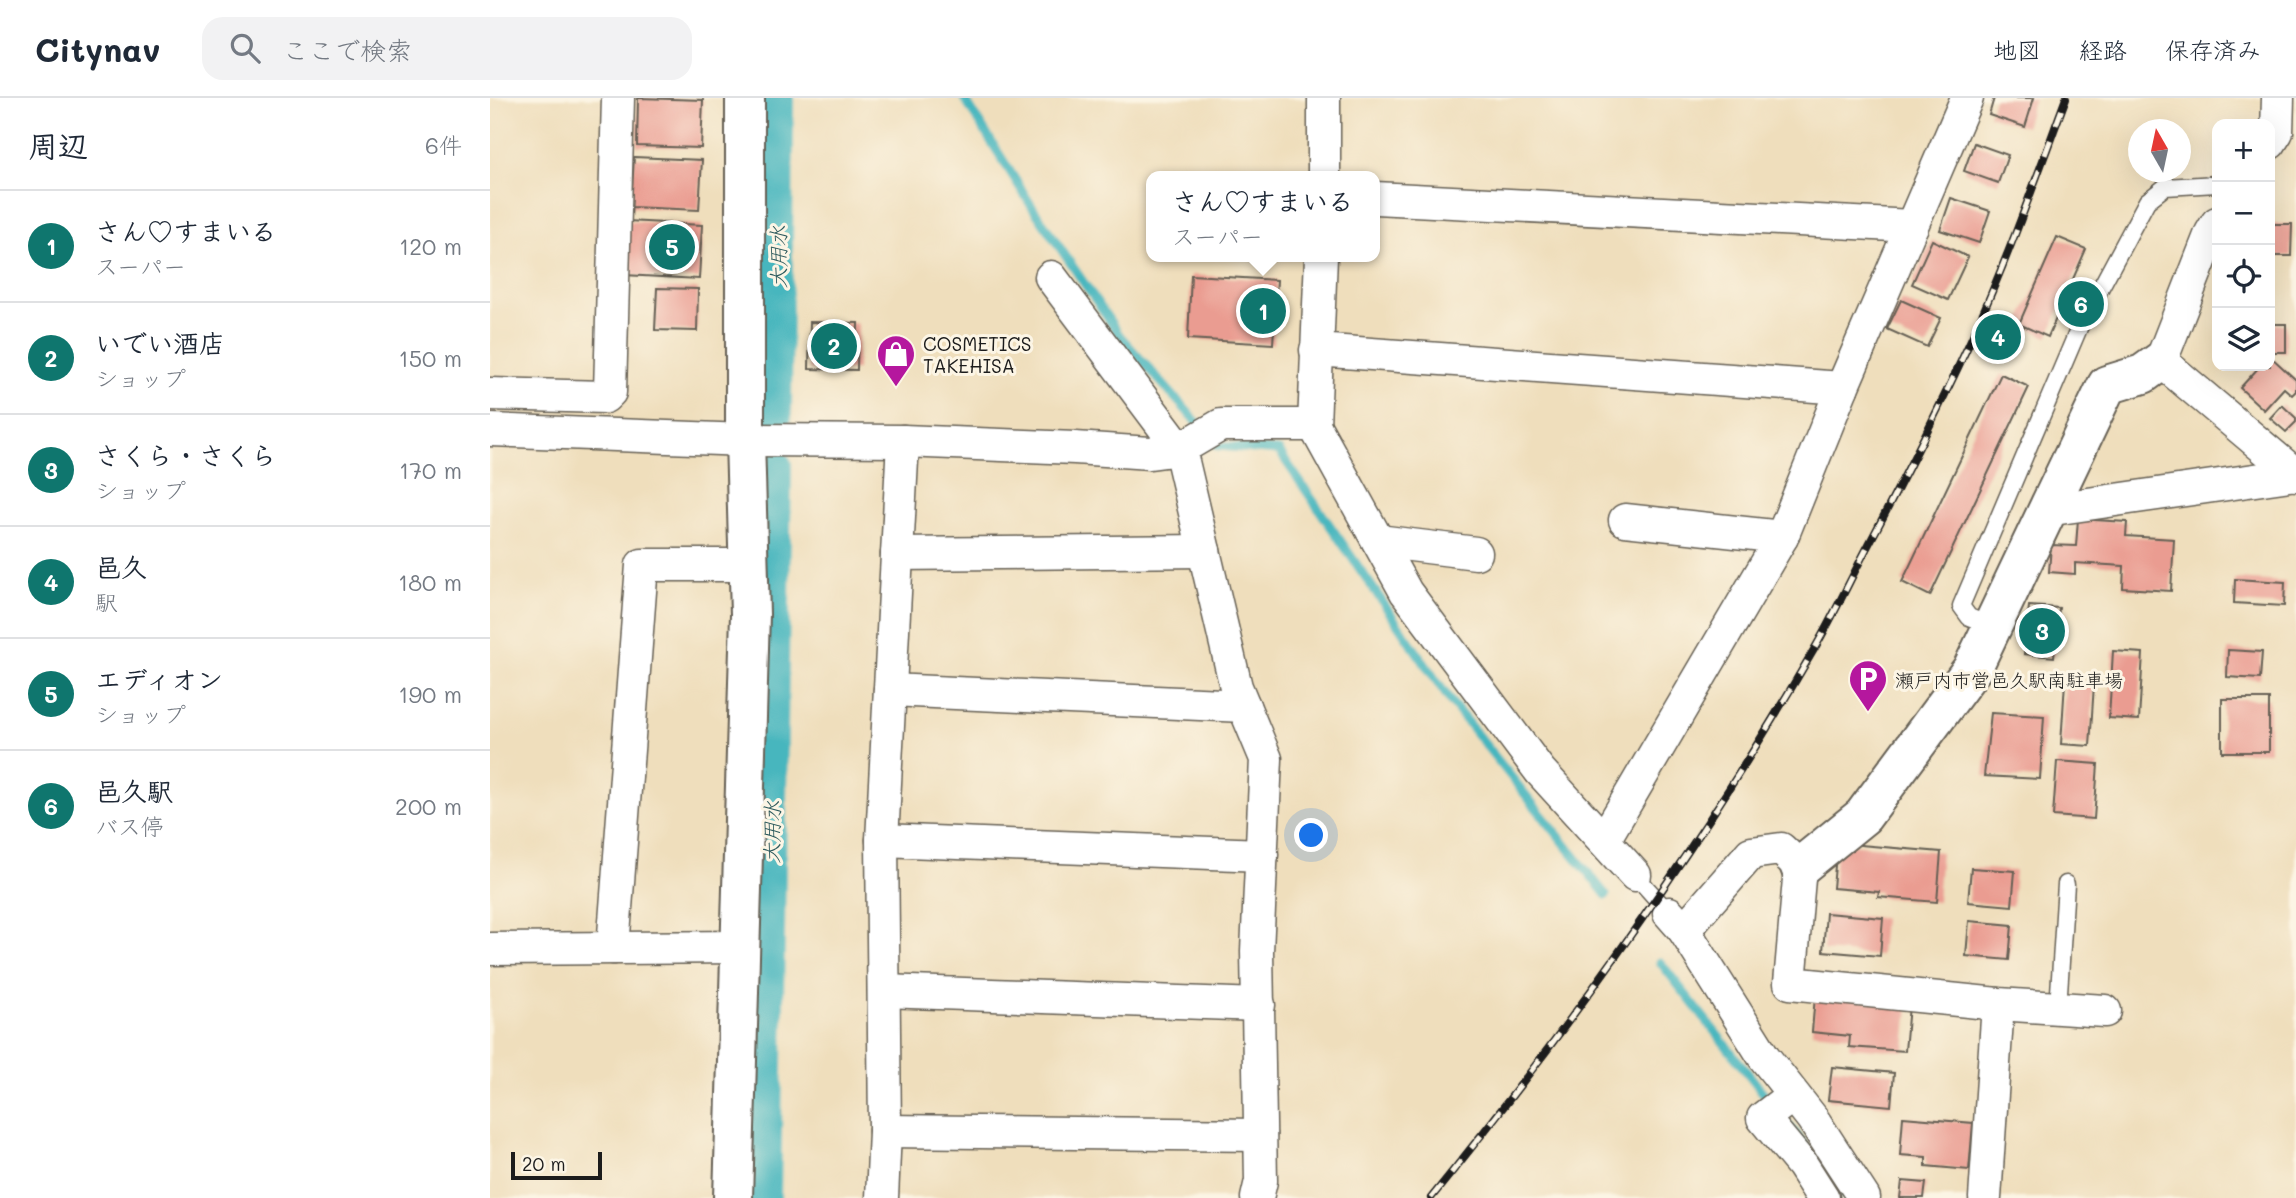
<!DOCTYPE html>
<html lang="ja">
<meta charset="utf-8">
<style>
:root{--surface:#fff;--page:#f2f2f3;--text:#1f2937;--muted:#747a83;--line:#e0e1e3;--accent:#0f766e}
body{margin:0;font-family:Mali,"Klee One",sans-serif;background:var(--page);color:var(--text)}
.controls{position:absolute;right:21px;top:21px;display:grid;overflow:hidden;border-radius:14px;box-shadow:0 7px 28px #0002}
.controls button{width:63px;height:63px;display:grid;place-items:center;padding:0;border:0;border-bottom:2px solid var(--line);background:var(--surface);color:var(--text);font:35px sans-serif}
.compass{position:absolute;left:1638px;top:21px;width:63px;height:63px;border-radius:50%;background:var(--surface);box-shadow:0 7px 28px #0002;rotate:351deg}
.scale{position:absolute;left:21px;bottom:18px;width:91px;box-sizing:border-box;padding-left:7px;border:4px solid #1c1c1c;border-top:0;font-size:19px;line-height:24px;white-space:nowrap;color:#1c1c1c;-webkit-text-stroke:5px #fcf5e5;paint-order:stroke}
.you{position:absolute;left:822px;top:738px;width:24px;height:24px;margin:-18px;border:5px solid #fff;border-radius:50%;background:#1a73e8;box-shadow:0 0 0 10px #1a73e833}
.badge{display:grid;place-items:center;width:46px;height:46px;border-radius:50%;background:var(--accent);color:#fff;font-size:23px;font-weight:700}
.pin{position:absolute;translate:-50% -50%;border:4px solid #fff;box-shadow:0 2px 7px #0006}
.popup{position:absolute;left:656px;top:73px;width:234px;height:91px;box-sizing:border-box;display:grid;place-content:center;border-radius:14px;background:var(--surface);filter:drop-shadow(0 2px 5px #0005);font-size:23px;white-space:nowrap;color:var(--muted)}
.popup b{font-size:26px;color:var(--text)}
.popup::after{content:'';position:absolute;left:50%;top:100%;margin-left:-14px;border:14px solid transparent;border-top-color:var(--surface)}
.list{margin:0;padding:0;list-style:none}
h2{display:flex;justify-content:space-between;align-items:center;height:91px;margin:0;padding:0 28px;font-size:30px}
h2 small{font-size:23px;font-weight:400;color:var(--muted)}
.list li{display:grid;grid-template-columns:46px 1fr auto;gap:21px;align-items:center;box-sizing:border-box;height:112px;padding:0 28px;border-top:2px solid var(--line)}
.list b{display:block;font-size:26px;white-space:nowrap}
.list p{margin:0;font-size:23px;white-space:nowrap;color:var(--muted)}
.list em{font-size:23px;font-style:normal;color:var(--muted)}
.icon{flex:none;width:38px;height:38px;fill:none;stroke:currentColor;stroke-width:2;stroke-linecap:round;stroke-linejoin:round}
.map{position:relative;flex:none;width:1806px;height:1100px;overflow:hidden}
header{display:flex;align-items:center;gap:42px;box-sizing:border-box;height:98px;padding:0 35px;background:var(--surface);border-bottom:2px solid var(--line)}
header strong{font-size:33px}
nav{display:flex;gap:38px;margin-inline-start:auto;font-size:24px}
.search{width:490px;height:63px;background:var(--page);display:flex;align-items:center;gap:18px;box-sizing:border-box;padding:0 24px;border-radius:21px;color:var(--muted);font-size:26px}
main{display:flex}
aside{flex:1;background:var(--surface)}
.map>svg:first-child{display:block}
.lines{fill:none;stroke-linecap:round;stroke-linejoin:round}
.stream{stroke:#46b6be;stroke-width:9}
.canal{stroke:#46b6be;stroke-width:32}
.building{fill:#ea9c91}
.service-casing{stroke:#666054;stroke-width:19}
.minor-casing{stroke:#666054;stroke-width:35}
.tertiary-casing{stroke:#666054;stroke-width:42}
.service{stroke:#fff;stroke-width:16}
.minor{stroke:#fff;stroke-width:32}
.tertiary{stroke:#fff;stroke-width:38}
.rail-casing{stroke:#1c1c1c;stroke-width:8}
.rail{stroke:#fcf5e5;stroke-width:5;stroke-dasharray:16;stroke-linecap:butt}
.labels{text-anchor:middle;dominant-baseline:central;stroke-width:6;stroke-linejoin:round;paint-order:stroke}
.poi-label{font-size:19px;fill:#1c1c1c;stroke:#fcf5e5;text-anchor:start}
.water-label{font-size:21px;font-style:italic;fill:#2d5a5d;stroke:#fcf5e5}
</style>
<header>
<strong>Citynav</strong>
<div class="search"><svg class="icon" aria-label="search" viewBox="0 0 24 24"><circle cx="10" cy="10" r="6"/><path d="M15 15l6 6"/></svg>ここで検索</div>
<nav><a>地図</a><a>経路</a><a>保存済み</a></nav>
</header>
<main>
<aside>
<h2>周辺<small>6件</small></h2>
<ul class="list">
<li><span class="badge">1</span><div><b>さん♡すまいる</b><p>スーパー</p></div><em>120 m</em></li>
<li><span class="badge">2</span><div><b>いでい酒店</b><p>ショップ</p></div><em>150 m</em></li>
<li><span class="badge">3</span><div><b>さくら・さくら</b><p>ショップ</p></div><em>170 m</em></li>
<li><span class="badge">4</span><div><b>邑久</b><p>駅</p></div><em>180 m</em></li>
<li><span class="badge">5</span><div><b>エディオン</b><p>ショップ</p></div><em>190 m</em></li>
<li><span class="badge">6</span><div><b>邑久駅</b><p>バス停</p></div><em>200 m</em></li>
</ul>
</aside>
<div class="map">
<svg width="1806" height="1100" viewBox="0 0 1806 1100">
<rect width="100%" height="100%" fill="#fcf5e5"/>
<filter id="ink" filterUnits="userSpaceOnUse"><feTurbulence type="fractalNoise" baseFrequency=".0143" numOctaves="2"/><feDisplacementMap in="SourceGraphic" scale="14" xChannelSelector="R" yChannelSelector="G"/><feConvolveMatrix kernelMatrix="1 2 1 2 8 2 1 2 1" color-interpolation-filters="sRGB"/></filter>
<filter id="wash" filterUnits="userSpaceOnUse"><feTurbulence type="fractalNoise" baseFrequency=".00686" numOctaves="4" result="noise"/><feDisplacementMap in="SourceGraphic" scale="28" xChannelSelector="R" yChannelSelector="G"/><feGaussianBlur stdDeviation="1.57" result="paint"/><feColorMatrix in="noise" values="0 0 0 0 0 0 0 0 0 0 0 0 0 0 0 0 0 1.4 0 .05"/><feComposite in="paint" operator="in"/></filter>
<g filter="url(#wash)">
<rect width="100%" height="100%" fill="#efdebc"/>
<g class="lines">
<!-- stream -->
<g class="stream">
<path d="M474 0 541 107 630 238 712 330"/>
<path d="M721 340 728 348 789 353 961 604 1116 797"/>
<path d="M1170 864 1353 1096"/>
</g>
<!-- canal -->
<g class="canal">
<path d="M286 317 288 0"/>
<path d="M275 1100 286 368"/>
</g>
</g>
<g id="blocks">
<!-- building -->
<g class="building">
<path d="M148 0 213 2 211 50 147 48Z"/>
<path d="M1504 0H1544L1535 29 1499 17Z"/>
<path d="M1484 45 1518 57 1508 85 1474 73Z"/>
<path d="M144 59 212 62 209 112 141 109Z"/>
<path d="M1461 100 1500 113 1489 145 1450 132Z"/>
<path d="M137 123 212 127 209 181 134 177Z"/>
<path d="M1780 126H1802L1801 158H1780Z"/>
<path d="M1567 139 1596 151 1558 239 1529 226Z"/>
<path d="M1442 142 1478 159 1458 202 1422 186Z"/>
<path d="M701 177 787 182 783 246 698 241Z"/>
<path d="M167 190 208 191 207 233 165 232Z"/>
<path d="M1411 202 1451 220 1437 249 1397 231Z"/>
<path d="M320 224 368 225 367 272 319 271Z"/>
<rect x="1780" y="226" width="16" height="28"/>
<path d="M1780 258 1806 282V293L1802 297 1794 290 1774 312 1750 290 1770 268H1780Z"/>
<path d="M1511 276 1539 289 1440 498 1412 484Z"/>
<path d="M1792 307 1806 320V324L1796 334 1780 320Z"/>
<path d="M1588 421 1637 424 1636 438 1684 441 1681 493 1633 490 1634 468 1585 465V476L1559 474 1561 447 1586 448Z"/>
<path d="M1745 481 1795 484 1794 508 1744 505Z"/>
<path d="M1539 508 1569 510 1564 559 1534 556Z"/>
<path d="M1738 552 1772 554 1770 581 1737 579Z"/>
<path d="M1623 553 1653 555 1649 622 1619 620Z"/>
<path d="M1575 584 1604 586 1600 648 1571 646Z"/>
<rect x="1732" y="601" width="47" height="53"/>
<path d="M1501 615 1554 618 1550 681 1494 678Z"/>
<path d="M1567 663 1608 666 1604 721 1563 718Z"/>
<path d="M1347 745 1451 754 1447 804 1388 799 1389 794 1343 790Z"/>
<path d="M1481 770 1525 773 1522 808 1478 804Z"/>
<path d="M1336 815 1393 820 1390 858 1333 853Z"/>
<path d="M1479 823 1522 827 1519 862 1476 858Z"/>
<path d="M1325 898 1419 907 1415 953 1359 949 1360 938 1322 934Z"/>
<path d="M1342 969 1404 975 1401 1008 1338 1002Z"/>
<path d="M1413 1019 1483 1025 1479 1072 1436 1068V1059L1410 1057Z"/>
<path d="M1412 1083 1436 1085 1434 1100H1410Z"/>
</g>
</g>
</g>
<g filter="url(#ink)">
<use href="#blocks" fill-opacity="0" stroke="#666054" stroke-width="2"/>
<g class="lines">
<defs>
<g id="service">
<path d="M1502 528 1479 519 1471 508 1589 230 1657 103 1675 89 1727 86"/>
<path d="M1145 777 1179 815"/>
<path d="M1568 910 1576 786"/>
</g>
<g id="minor">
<path d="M1780 45 1787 34 1788 0"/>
<path d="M834 78V0"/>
<path d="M885 100 1422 128"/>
<path d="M1727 125 1721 135 1671 263 1806 377"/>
<path d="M561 179 690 351 731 327H824L831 159"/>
<path d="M826 252 1352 290"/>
<path d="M0 296 115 299 120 294 128 0"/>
<path d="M824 327 916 494 1050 673 1145 777"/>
<path d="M0 332 255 342 413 343 585 350 660 355 690 351 746 589 776 661 767 853 771 1083 767 1100"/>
<path d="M1556 412 1806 376"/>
<path d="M1135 422 1292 439"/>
<path d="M888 443 986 455"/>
<path d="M407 456 714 453"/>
<path d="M400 592 754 608"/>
<path d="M392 742 772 757"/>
<path d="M1114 742 1292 439 1352 290 1477 0"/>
<path d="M1179 815 1194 832 1274 959 1322 1020 1374 1100"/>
<path d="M1194 832 1261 755 1291 751 1310 769 1300 885 1508 906 1495 1100"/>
<path d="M123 850 152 467H259"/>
<path d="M0 851 250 849"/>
<path d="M394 893 769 907"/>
<path d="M1508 906 1615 913"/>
<path d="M1303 997 1273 1020 1312 1067 1333 1100"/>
<path d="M395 1033 770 1037"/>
<path d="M392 1100 395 1033 392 742 413 343"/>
</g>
<g id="tertiary">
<path d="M1310 769 1373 718 1482 571 1617 287 1653 276 1671 263"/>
<path d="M243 1100 260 516 255 342V0"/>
</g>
</defs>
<!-- service casing -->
<use href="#service" class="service-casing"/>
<!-- minor casing -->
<use href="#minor" class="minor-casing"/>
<!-- tertiary casing -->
<use href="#tertiary" class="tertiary-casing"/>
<!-- service -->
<use href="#service" class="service"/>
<!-- minor -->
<use href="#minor" class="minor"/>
<!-- tertiary -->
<use href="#tertiary" class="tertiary"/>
<defs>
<path id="rail" d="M941 1100C1082 927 1214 742 1326 548 1345 515 1361 480 1379 446 1416 376 1452 305 1485 233 1519 157 1547 78 1576 0"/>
</defs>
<!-- rail casing -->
<use href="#rail" class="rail-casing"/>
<!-- rail -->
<use href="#rail" class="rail"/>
</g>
</g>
<!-- icons -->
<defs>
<symbol id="shop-pin" viewBox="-11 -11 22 30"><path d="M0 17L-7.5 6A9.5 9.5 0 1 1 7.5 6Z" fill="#b5179e" stroke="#fcf5e5"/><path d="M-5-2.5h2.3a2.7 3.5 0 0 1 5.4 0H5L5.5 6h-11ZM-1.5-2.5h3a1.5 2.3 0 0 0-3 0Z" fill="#fff"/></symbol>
<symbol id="parking-pin" viewBox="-11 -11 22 30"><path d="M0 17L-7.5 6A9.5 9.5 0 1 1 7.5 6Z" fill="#b5179e" stroke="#fcf5e5"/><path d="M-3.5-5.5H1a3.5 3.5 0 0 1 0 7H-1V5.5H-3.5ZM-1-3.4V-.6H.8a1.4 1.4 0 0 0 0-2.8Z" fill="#fff"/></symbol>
</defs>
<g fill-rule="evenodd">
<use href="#shop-pin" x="384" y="234" width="44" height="60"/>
<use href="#parking-pin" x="1356" y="559" width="44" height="60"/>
</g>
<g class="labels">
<!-- poi labels -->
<g class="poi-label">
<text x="433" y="245">COSMETICS<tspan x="433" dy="22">TAKEHISA</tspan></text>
<text x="1405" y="581">瀬戸内市営邑久駅南駐車場</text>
</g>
<!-- water labels -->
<g class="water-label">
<text transform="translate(287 159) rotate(-90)">大用水</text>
<text transform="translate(281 734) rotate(-89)">大用水</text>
</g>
</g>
</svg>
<div class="controls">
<button>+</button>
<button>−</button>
<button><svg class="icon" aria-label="locate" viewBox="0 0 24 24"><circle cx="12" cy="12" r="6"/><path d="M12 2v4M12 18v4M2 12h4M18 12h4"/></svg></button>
<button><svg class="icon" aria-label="layers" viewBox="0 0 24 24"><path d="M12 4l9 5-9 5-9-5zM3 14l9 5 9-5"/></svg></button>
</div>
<svg class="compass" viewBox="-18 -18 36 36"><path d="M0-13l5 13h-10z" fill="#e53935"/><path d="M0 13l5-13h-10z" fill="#747a83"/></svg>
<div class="scale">20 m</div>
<div class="you"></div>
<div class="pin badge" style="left:773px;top:213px">1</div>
<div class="popup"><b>さん♡すまいる</b>スーパー</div>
<div class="pin badge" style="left:344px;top:248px">2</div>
<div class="pin badge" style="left:1552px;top:533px">3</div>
<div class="pin badge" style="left:1508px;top:239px">4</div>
<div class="pin badge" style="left:182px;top:149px">5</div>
<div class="pin badge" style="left:1591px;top:206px">6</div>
</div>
</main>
